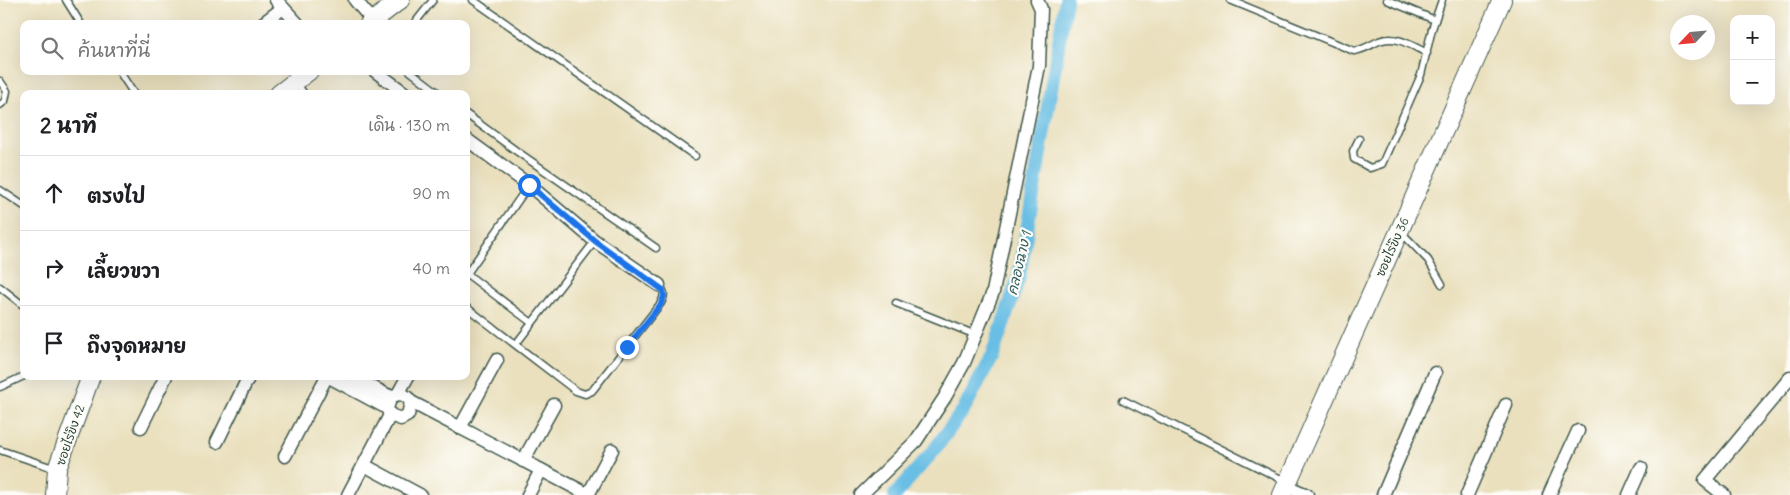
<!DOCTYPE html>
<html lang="th">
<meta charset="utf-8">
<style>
:root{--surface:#fff;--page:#f2f2f2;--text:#202124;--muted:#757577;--line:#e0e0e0}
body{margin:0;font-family:Delius,"Playpen Sans Thai",sans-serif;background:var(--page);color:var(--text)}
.controls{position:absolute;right:15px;top:15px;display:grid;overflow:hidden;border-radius:10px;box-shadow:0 5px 20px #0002}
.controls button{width:45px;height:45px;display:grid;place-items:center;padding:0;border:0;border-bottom:1px solid var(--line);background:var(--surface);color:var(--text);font:25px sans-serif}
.compass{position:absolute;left:1670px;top:15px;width:45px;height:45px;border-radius:50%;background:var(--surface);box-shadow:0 5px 20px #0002;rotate:244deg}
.stop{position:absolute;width:15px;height:15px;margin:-11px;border:4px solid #1a73e8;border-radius:50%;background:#fff}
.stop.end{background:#1a73e8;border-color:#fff;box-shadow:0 1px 5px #0008}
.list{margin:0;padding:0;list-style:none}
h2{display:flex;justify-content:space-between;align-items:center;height:65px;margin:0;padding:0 20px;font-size:21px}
h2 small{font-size:16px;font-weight:400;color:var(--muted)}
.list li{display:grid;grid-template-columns:32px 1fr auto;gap:15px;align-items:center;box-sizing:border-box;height:75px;padding:0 20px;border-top:1px solid var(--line)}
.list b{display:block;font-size:19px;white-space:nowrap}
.list em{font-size:16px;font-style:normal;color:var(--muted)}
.icon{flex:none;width:28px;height:28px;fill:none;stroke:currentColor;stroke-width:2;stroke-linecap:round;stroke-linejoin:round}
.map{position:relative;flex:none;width:1790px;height:495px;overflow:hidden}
.search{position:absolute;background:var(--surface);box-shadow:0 5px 20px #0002;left:20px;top:20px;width:450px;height:55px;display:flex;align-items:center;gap:12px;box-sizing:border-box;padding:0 18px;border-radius:10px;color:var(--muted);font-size:19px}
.panel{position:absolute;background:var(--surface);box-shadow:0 5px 20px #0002;left:20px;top:90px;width:450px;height:290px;border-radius:10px}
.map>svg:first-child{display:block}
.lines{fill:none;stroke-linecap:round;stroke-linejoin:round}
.canal{stroke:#67bee4;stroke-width:14}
.lane-casing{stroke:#3d5549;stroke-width:9}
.street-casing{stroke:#3d5549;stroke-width:15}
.secondary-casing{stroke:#3d5549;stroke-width:20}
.lane{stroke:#fff;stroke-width:6}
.street{stroke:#fff;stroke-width:12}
.secondary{stroke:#fff;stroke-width:18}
.route{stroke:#1a73e8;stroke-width:6}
.labels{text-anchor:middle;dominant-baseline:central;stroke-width:4.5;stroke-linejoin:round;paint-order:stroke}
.street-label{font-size:12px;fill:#1f3d34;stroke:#fdfcf7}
.water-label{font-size:14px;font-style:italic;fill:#315d60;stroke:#fdfcf7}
</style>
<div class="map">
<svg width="1790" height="495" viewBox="0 0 1790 495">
<rect width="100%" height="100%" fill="#fdfcf7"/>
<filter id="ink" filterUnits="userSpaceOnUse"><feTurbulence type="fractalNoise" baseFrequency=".02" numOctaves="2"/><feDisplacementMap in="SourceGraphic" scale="10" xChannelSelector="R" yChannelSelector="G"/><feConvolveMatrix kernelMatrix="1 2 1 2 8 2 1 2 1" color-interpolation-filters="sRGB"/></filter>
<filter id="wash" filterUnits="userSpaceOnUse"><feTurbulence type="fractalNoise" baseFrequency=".0096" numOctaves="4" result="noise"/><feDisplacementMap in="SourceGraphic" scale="20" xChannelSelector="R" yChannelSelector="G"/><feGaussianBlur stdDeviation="1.12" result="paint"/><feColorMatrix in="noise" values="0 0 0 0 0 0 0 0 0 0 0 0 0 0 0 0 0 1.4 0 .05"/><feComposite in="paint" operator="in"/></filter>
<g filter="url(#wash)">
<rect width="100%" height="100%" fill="#eae0be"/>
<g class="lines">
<!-- canal -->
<path class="canal" d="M895 495 935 449 964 409 992 356 1019 277 1066 0"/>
</g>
</g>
<g filter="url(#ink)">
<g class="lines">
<defs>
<g id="lane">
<path d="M66 0 81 24"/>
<path d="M473 0 695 156"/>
<path d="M1230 0 1354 51C1364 50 1370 45 1379 41 1396 34 1412 46 1427 53"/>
<path d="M1387 0 1435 20"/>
<path d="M414 24 433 0"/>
<path d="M119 71 134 94"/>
<path d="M410 71 440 94"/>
<path d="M0 81 7 91 5 101 0 105"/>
<path d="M296 82 304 94"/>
<path d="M466 114 515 150 656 248"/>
<path d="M1359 139 1353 151 1354 159 1370 168 1382 164 1421 75 1432 29 1442 0"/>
<path d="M0 190 24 206"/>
<path d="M1400 231 1428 260 1442 284"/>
<path d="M467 274 532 323"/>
<path d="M466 275 529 185"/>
<path d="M0 287 24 306"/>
<path d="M896 303 976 335"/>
<path d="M466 307 576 391 585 394 592 391 661 303C665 295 665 292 659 285"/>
<path d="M516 344 595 241"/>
<path d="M0 387 24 376"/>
<path d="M1123 400 1287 482"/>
<path d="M0 450 56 469"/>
</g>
<g id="street">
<path d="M276 0 298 24"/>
<path d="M355 0 373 21"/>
<path d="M262 24 283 8"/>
<path d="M375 71 406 94"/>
<path d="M466 139 529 185 595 241 659 285"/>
<path d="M327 376 387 408"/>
<path d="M351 376 391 397"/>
<path d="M398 394 408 376"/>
<path d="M411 402 408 415 401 419 390 415 387 408 391 397C400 392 406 394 411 402L589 495"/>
<path d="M141 427 166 376"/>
<path d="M460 428 497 360"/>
<path d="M217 442 249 376"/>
<path d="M285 456 327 376"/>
<path d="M523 461 554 405"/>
<path d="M364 465 420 495"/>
<path d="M1286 486 1307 495"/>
<path d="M348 495 390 415"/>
<path d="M528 495 541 470"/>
<path d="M588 495 612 450"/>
<path d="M861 495 916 441 945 397 964 363 993 292 1039 66 1041 9 1037 0"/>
<path d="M1383 495 1435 373"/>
<path d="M1467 495 1506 405"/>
<path d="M1549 495 1578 431"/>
<path d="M1629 495 1641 468"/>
<path d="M1724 495 1705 480 1790 378"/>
</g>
<g id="secondary">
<path d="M369 24 400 0"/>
<path d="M279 94 309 71"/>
<path d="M55 495 57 469 91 376"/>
<path d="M1282 495 1502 0"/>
</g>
</defs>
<!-- lane casing -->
<use href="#lane" class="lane-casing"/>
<!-- street casing -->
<use href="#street" class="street-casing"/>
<!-- secondary casing -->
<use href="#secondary" class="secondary-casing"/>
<!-- lane -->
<use href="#lane" class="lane"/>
<!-- street -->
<use href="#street" class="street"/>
<!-- secondary -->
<use href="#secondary" class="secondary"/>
</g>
</g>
<g class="lines" filter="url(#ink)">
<!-- route -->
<path class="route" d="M529 185 595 241 663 290 664 296 661 304 627 347"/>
</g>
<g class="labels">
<!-- street labels -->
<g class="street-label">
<text transform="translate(1392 247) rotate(-66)">ซอยไร่ขิง 36</text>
<text transform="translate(70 435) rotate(-71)">ซอยไร่ขิง 42</text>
</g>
<!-- water labels -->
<g class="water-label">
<text transform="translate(1019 263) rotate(-77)">คลองฉาง 1</text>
</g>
</g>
</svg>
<div class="controls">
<button>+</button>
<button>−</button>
</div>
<svg class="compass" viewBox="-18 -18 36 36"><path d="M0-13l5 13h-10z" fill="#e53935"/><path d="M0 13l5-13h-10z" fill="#757577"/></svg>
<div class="stop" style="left:529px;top:185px"></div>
<div class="stop end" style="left:627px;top:347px"></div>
<div class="search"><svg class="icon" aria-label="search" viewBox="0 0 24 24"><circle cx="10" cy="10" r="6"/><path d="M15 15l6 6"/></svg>ค้นหาที่นี่</div>
<section class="panel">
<h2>2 นาที<small>เดิน · 130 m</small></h2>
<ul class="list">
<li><svg class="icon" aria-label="ahead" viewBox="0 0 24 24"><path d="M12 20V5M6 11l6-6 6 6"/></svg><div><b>ตรงไป</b></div><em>90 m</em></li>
<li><svg class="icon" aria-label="right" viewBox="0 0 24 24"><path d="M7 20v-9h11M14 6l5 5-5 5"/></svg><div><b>เลี้ยวขวา</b></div><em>40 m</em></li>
<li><svg class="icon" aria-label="arrive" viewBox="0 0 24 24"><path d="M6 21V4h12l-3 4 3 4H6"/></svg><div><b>ถึงจุดหมาย</b></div></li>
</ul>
</section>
</div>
